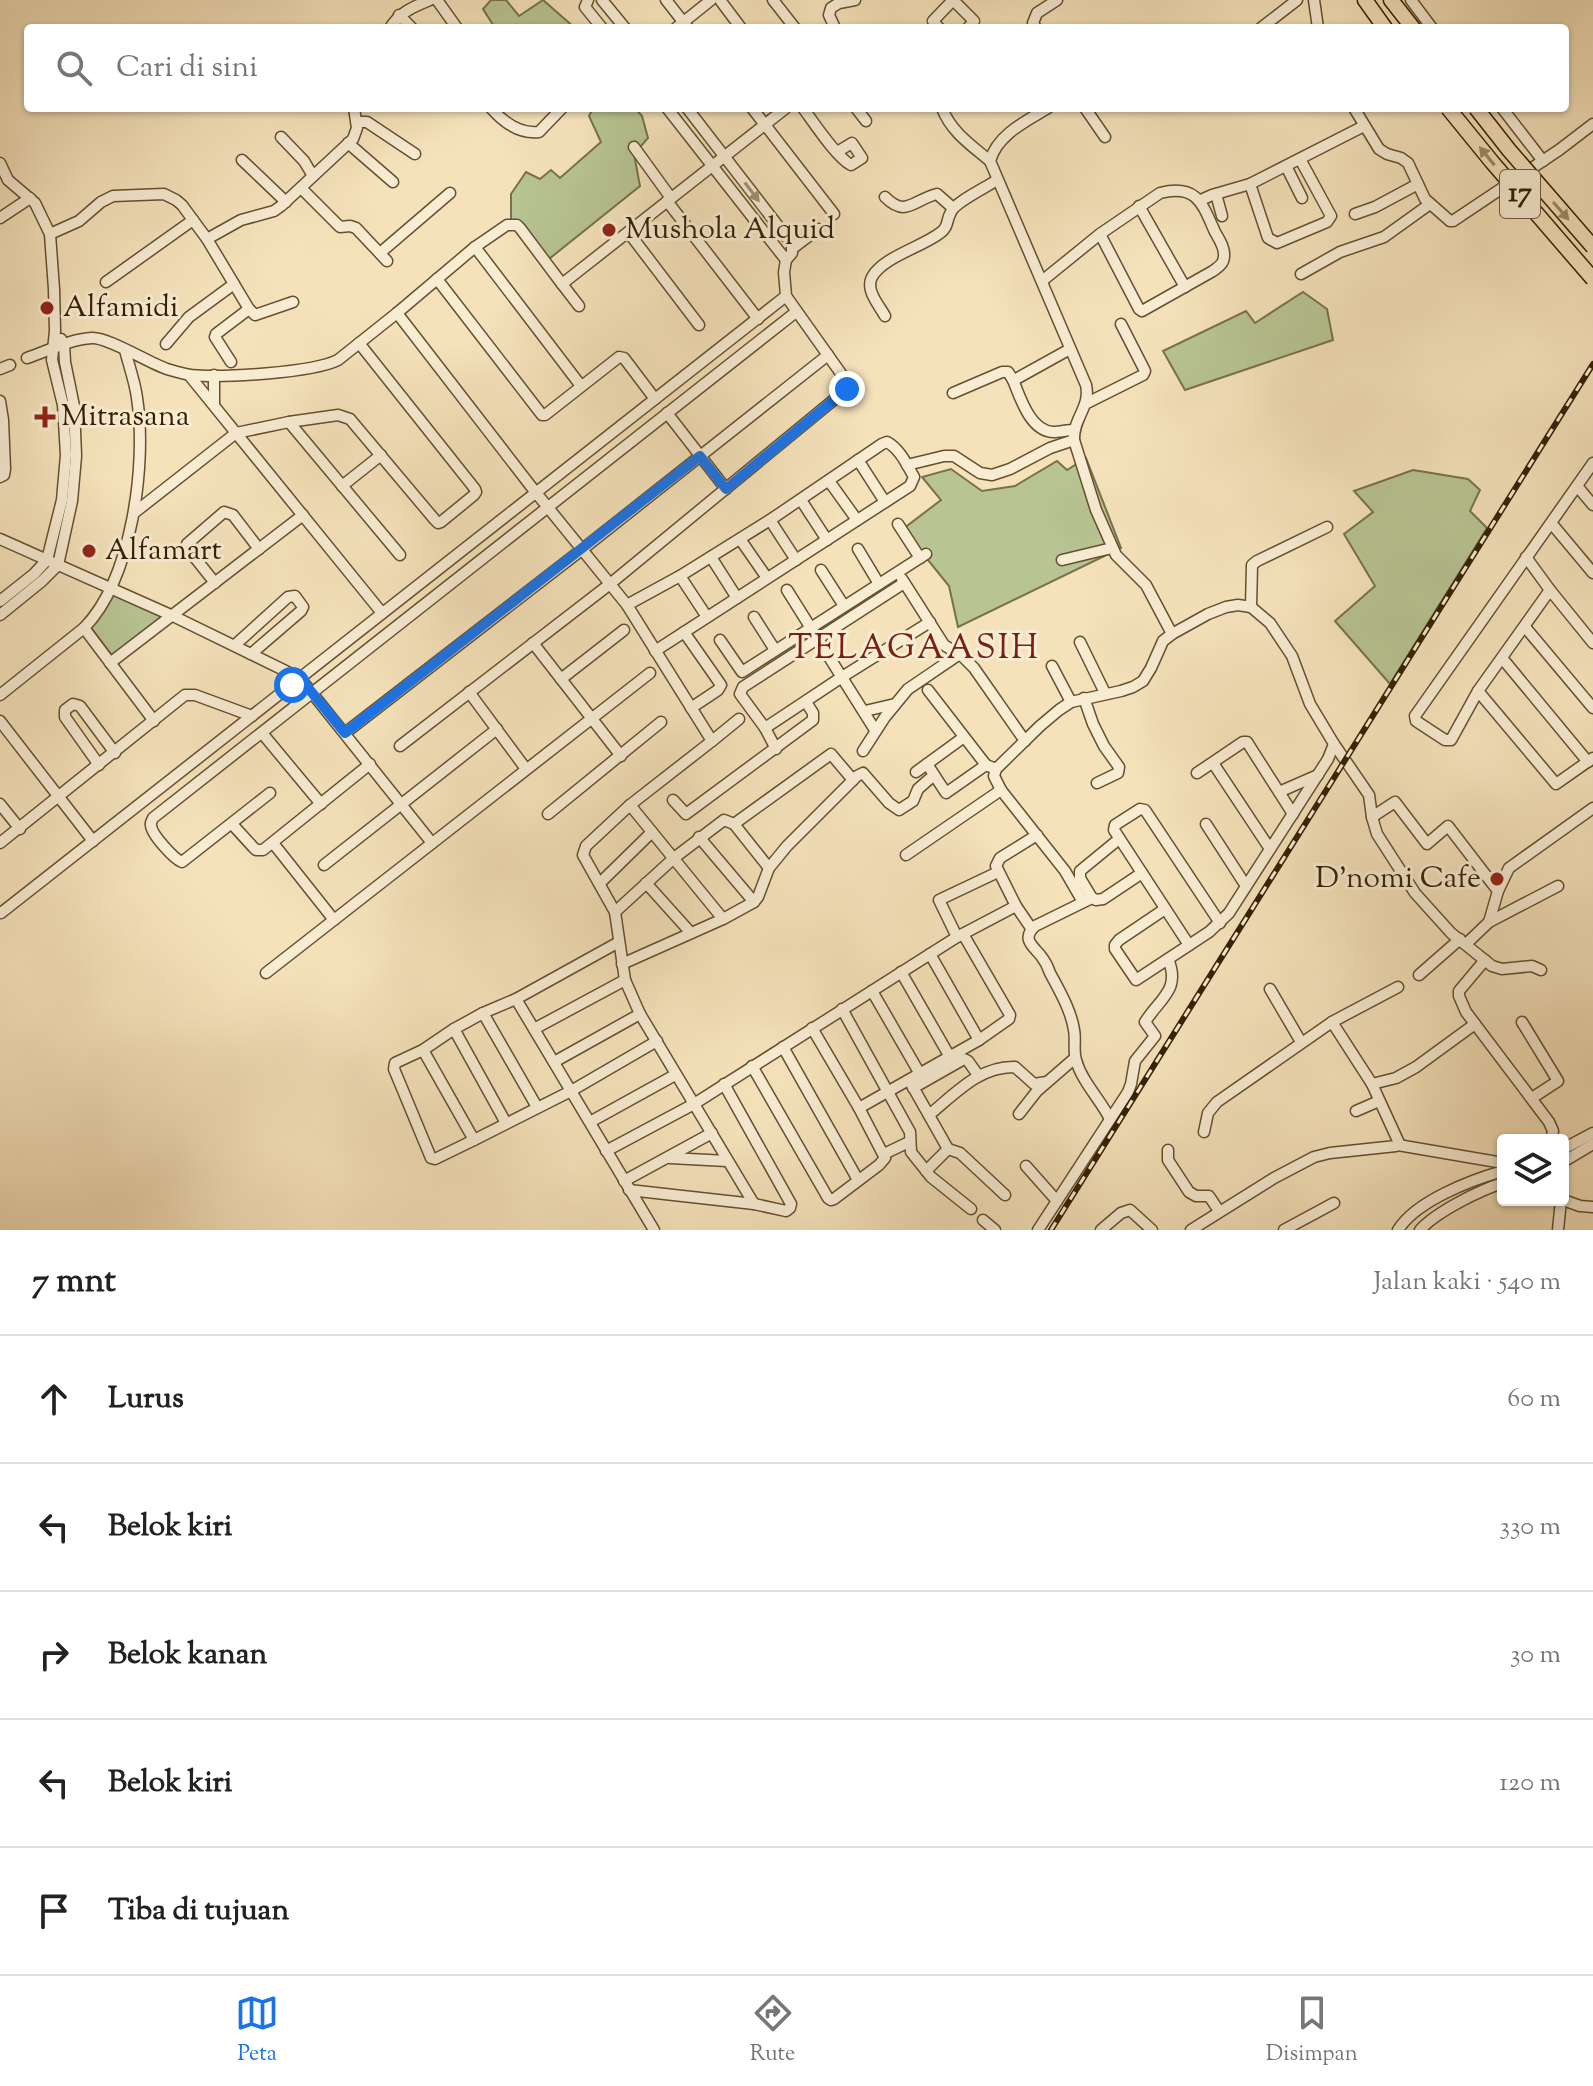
<!DOCTYPE html>
<html lang="id">
<meta charset="utf-8">
<style>
:root{--surface:#fff;--page:#f6f6f6;--text:#222;--muted:#767676;--line:#e0e0e0;--accent:#1a73e8}
body{margin:0;font-family:"Sorts Mill Goudy",serif;background:var(--page);color:var(--text)}
.controls{position:absolute;right:24px;bottom:24px;display:grid;overflow:hidden;border-radius:8px;box-shadow:0 2px 6px #0004}
.controls button{width:72px;height:72px;display:grid;place-items:center;padding:0;border:0;border-bottom:2px solid var(--line);background:var(--surface);color:var(--text);font:40px sans-serif}
.stop{position:absolute;width:24px;height:24px;margin:-18px;border:6px solid #1a73e8;border-radius:50%;background:#fff}
.stop.end{background:#1a73e8;border-color:#fff;box-shadow:0 2px 8px #0008}
.list{margin:0;padding:0;list-style:none}
h2{display:flex;justify-content:space-between;align-items:center;height:104px;margin:0;padding:0 32px;font-size:34px}
h2 small{font-size:26px;font-weight:400;color:var(--muted)}
.list li{display:grid;grid-template-columns:52px 1fr auto;gap:24px;align-items:center;box-sizing:border-box;height:128px;padding:0 32px;border-top:2px solid var(--line)}
.list b{display:block;font-size:30px;white-space:nowrap}
.list em{font-size:26px;font-style:normal;color:var(--muted)}
.icon{flex:none;width:44px;height:44px;fill:none;stroke:currentColor;stroke-width:2;stroke-linecap:round;stroke-linejoin:round}
.map{position:relative;flex:none;width:1593px;height:1230px;overflow:hidden}
.search{position:absolute;background:var(--surface);box-shadow:0 2px 6px #0004;left:24px;right:24px;top:24px;height:88px;display:flex;align-items:center;gap:20px;box-sizing:border-box;padding:0 28px;border-radius:8px;color:var(--muted);font-size:30px}
.sheet{height:744px;background:var(--surface)}
nav{display:flex;justify-content:space-around;align-items:center;box-sizing:border-box;height:112px;border-top:2px solid var(--line);background:var(--surface);font-size:22px;color:var(--muted)}
nav a{display:grid;justify-items:center;gap:4px}
nav .on{color:var(--accent)}
.map>svg:first-child{display:block}
.green{fill:#b8c493;stroke:#76724a;stroke-width:2}
.lines{fill:none;stroke-linecap:round;stroke-linejoin:round}
.minor-casing{stroke:#64502f;stroke-width:13}
.highway-casing{stroke:#341f00;stroke-width:17}
.minor{stroke:#f8ecd3;stroke-width:10}
.highway{stroke:#f5e2bb;stroke-width:14}
.rail-casing{stroke:#341f00;stroke-width:6}
.rail{stroke:#f8ecd3;stroke-width:3;stroke-dasharray:9;stroke-linecap:butt}
.highway-bridge-casing{stroke:#341f00;stroke-width:17;stroke-linecap:butt}
.highway-bridge{stroke:#f5e2bb;stroke-width:14}
.oneway{fill:#9e8a67}
.oneway2{fill:#a09074}
.route{stroke:#1a73e8;stroke-width:10}
.poi-dot{fill:#8f2418;stroke:#f8ecd3;stroke-width:3}
.labels{text-anchor:middle;dominant-baseline:central;stroke-width:6;stroke-linejoin:round;paint-order:stroke}
.shield{fill:#f8ecd3;stroke:#6f5c3f;stroke-width:2}
.shield-label{font-size:28px;font-weight:bold;fill:#341f00}
.poi-label{font-size:30px;fill:#341f00;stroke:#f8ecd3;text-anchor:start}
.quarter-label{font-size:34px;letter-spacing:2px;fill:#7a1f14;stroke:#f8ecd3}
</style>
<div class="map">
<svg width="1593" height="1230" viewBox="0 0 1593 1230">
<rect width="100%" height="100%" fill="#f5e2bb"/>
<filter id="stains"><feTurbulence type="fractalNoise" baseFrequency=".0025" numOctaves="4"/><feColorMatrix values="0 0 0 0 .2 0 0 0 0 .09 0 0 0 0 .02 0 0 0 .5 -.17"/></filter>
<radialGradient id="worn" r=".72"><stop offset=".6" stop-color="#630" stop-opacity="0"/><stop offset="1" stop-color="#630" stop-opacity=".3"/></radialGradient>
<!-- green -->
<g class="green">
<path d="M491 0H506L519 16 543 0 575 28H495L483 9Z"/>
<path d="M593 108H635L642 116 648 138 634 154 640 186 549 259 511 224V194L526 172 540 179 551 170 560 178 601 142 589 116Z"/>
<path d="M1303 292 1327 309 1333 340 1185 390 1163 351 1246 311 1255 323Z"/>
<path d="M1086 458 1121 548 958 627 949 586 903 529 941 500 922 477 951 469 982 491 1015 486 1057 461 1067 470Z"/>
<path d="M1413 470 1468 479 1480 490 1470 511 1487 528 1390 684 1335 621 1375 586 1344 534 1373 512 1354 491Z"/>
<path d="M112 591 170 615 114 658 89 625Z"/>
</g>
<g class="lines">
<defs>
<g id="minor">
<path d="M437 0 457 28"/>
<path d="M588 0 585 7 602 28"/>
<path d="M602 0 625 28"/>
<path d="M666 0 688 28"/>
<path d="M720 0 741 28"/>
<path d="M773 0 795 28"/>
<path d="M953 0 974 21 968 28"/>
<path d="M1314 0 1318 28"/>
<path d="M1411 0 1432 28"/>
<path d="M399 15 412 28"/>
<path d="M390 28C400 12 413 7 430 0"/>
<path d="M676 28 711 0"/>
<path d="M835 28 829 15 831 8 839 3 855 0"/>
<path d="M939 28 933 21 953 0"/>
<path d="M1036 28 1033 23 1037 13 1057 0"/>
<path d="M1261 28 1297 0"/>
<path d="M491 108C504 123 519 134 539 132L562 108"/>
<path d="M667 108 786 260"/>
<path d="M752 108 834 214"/>
<path d="M803 108C814 123 837 158 851 165L862 158 852 143 837 152"/>
<path d="M856 108 866 121"/>
<path d="M942 108C951 132 971 145 990 161"/>
<path d="M1048 108C1026 121 997 135 990 161L1086 385C1091 407 1073 418 1074 440L1096 510 1116 555 1146 585 1172 634"/>
<path d="M1085 108 1105 137"/>
<path d="M1354 108 1379 149 1387 154 1401 158 1408 163 1425 199 1450 221H1453L1559 150 1593 124"/>
<path d="M1502 108 1543 161"/>
<path d="M357 122H367L415 154"/>
<path d="M281 137 304 161 313 176"/>
<path d="M348 143 393 182"/>
<path d="M634 147 671 198"/>
<path d="M242 160 286 202"/>
<path d="M0 163 8 180 35 203 50 234 54 289 55 331 52 360 63 405 66 455 62 500 47 560 34 574 0 601"/>
<path d="M1286 166 1302 198"/>
<path d="M1250 184 1268 238 1277 243 1327 222 1331 216 1300 159"/>
<path d="M301 188 340 227 350 226 356 228 387 261"/>
<path d="M1216 194 1222 216"/>
<path d="M885 197C906 218 913 200 937 194L953 208"/>
<path d="M1201 200 1212 195 1250 184 1364 126"/>
<path d="M667 201 758 319"/>
<path d="M1139 206 1185 287"/>
<path d="M1355 214 1375 207 1418 184"/>
<path d="M0 218 30 198"/>
<path d="M629 233 699 325"/>
<path d="M50 234 79 221 101 202 113 196 164 194 176 200 182 205 207 239 241 220 274 211 281 206 353 139 357 128 354 108"/>
<path d="M207 239 249 309 255 315 293 302"/>
<path d="M475 247 581 386"/>
<path d="M793 248 818 229"/>
<path d="M380 253 450 193"/>
<path d="M1301 274 1340 252 1384 237 1430 204"/>
<path d="M437 279 542 415H545L619 357 624 358 655 399"/>
<path d="M1042 281 1100 234 1160 193C1197 184 1202 203 1215 232 1219 239 1225 248 1224 256 1224 264 1218 267 1213 271L1142 311 1139 309 1100 234"/>
<path d="M106 282 193 220"/>
<path d="M562 284 579 306"/>
<path d="M397 313 533 489 627 605 712 741 630 805 586 846 583 855 615 912 625 980 640 1014 754 1204"/>
<path d="M885 316C879 305 865 290 872 277 883 257 922 247 940 233 949 227 946 220 951 212 955 202 987 187 997 180"/>
<path d="M166 344 189 317 234 284"/>
<path d="M27 358C48 351 70 339 92 338 108 337 149 363 167 369 174 371 183 374 191 375 221 378 312 373 338 360L397 313 475 247 507 225H517L520 228 562 284 786 108"/>
<path d="M231 362 215 337 216 334 249 309"/>
<path d="M0 369 10 365"/>
<path d="M189 375 382 613"/>
<path d="M1013 380C1020 397 1030 431 1053 432 1060 432 1067 430 1074 430"/>
<path d="M953 393 1002 372H1008L1013 380 1016 379 1070 349"/>
<path d="M0 401 3 420 5 469 4 475 0 477"/>
<path d="M1087 403 1143 375 1145 371 1121 324"/>
<path d="M214 404V375"/>
<path d="M667 413 726 489"/>
<path d="M289 422 400 555"/>
<path d="M858 460 885 502"/>
<path d="M907 465 944 456H954L980 473 992 475 1010 469 1050 448 1074 440"/>
<path d="M829 481 857 520"/>
<path d="M342 486 381 455"/>
<path d="M1577 486 1593 505"/>
<path d="M801 500 827 540"/>
<path d="M134 513 236 433 289 422 338 415 350 419 435 520 438 523 441 522 474 495 476 492 475 489 359 343"/>
<path d="M770 520 796 560"/>
<path d="M898 524 920 558"/>
<path d="M1552 524 1593 573"/>
<path d="M0 539 173 616 300 678 432 843"/>
<path d="M740 539 767 578"/>
<path d="M858 549 879 584"/>
<path d="M711 557 737 598"/>
<path d="M1526 557 1550 590 1593 643"/>
<path d="M1062 560 1112 548"/>
<path d="M821 570 844 606"/>
<path d="M680 576 707 617"/>
<path d="M902 579 944 645 963 657 974 668 1025 741"/>
<path d="M215 583 188 549 187 544 224 512 233 515 259 549"/>
<path d="M904 583 743 687 740 694 765 728 842 677 930 622"/>
<path d="M787 590 875 730"/>
<path d="M1550 590 1478 691 1451 740H1445L1416 721 1415 716 1593 463"/>
<path d="M627 605 680 576 770 520 882 444 887 442C900 449 907 465 914 477L910 486 655 651"/>
<path d="M1251 607 1252 565 1257 561 1327 527"/>
<path d="M0 615 42 581 58 565 72 501 76 456 74 406 65 362 64 344 61 339"/>
<path d="M754 617 775 650"/>
<path d="M1525 627 1593 708"/>
<path d="M84 628 154 721"/>
<path d="M684 632 721 685 718 690 691 708"/>
<path d="M720 640 742 672 926 554"/>
<path d="M1080 642 1105 693"/>
<path d="M533 643 621 756"/>
<path d="M235 645 288 597 295 596 303 607 301 611 251 654"/>
<path d="M1502 658 1588 762"/>
<path d="M110 663 303 515"/>
<path d="M1052 666 1071 702"/>
<path d="M561 679 624 630"/>
<path d="M928 690 986 765 996 769"/>
<path d="M1478 691 1556 784 1593 758"/>
<path d="M469 692 526 769"/>
<path d="M0 695 84 628C132 579 147 464 137 398 135 382 129 366 125 350"/>
<path d="M1084 698 1093 724 1104 746 1119 767 1118 773 1097 783"/>
<path d="M865 711 895 704"/>
<path d="M0 721 93 841"/>
<path d="M765 728 776 749"/>
<path d="M262 733 321 804"/>
<path d="M345 733 584 548 828 355"/>
<path d="M712 741 739 719"/>
<path d="M400 746 610 584 847 389V382L786 296 784 272 786 260 792 253V244L687 108"/>
<path d="M863 751 885 717 908 689 958 655"/>
<path d="M1213 763 1270 849"/>
<path d="M927 764 946 793 986 765"/>
<path d="M99 765 65 717V710L73 704 80 706 115 753"/>
<path d="M916 772 964 737"/>
<path d="M1197 773 1243 742H1247L1293 814"/>
<path d="M1279 792 1318 775"/>
<path d="M270 793 182 862C174 859 151 834 151 825 150 823 152 821 153 818L796 312"/>
<path d="M673 800 686 814 813 720V713L806 702"/>
<path d="M0 804 20 829"/>
<path d="M630 805 723 919"/>
<path d="M548 814 661 722"/>
<path d="M1372 817 1395 802 1427 844 1448 826 1498 891"/>
<path d="M232 824 253 847 256 850H263L370 764"/>
<path d="M734 824 831 754 853 780"/>
<path d="M1206 824 1246 886"/>
<path d="M699 837 754 902"/>
<path d="M0 843 185 695H195L252 716"/>
<path d="M273 843 334 920"/>
<path d="M906 855 1001 790"/>
<path d="M324 865 497 729"/>
<path d="M600 883 652 832"/>
<path d="M646 883 691 933"/>
<path d="M1092 898 1080 878V871L1119 839"/>
<path d="M1083 902 1065 871 1001 790 994 776 996 769 1040 726 1059 710 1071 702 1121 691 1133 687 1143 681 1151 668 1163 641 1172 634 1208 614 1226 607 1238 605 1251 607 1270 623 1292 656 1310 704 1334 744 1369 795 1372 817 1377 834 1415 893 1451 933 1492 966 1502 969 1532 966 1541 970"/>
<path d="M1165 909 1119 940 1115 945V949L1136 980 1209 932 1229 913 1328 759 1334 744"/>
<path d="M0 912 1 913 786 296"/>
<path d="M615 912 674 858 724 820 734 824 769 868"/>
<path d="M1489 922 1558 886"/>
<path d="M1031 928 1016 906 996 866 1000 858 1037 835"/>
<path d="M957 937 939 900 998 872"/>
<path d="M1466 944 1489 922 1498 891 1509 868 1593 808"/>
<path d="M1189 945 1114 830 1115 825 1140 809 1145 810 1220 923"/>
<path d="M930 954 979 1040"/>
<path d="M1485 960 1459 991V996L1466 1012 1549 1122 1553 1131 1551 1140"/>
<path d="M622 964 723 919 754 902 758 897 769 868 787 846 857 776 863 773 889 803 899 810 913 801 918 789 934 775"/>
<path d="M901 972 950 1057"/>
<path d="M266 973 650 673"/>
<path d="M1419 975 1460 939"/>
<path d="M1270 989 1301 1042"/>
<path d="M872 991 920 1074"/>
<path d="M516 999 654 1230"/>
<path d="M842 1009 910 1132 911 1152 931 1177 971 1209"/>
<path d="M483 1013 537 1107"/>
<path d="M1332 1022 1398 987"/>
<path d="M1522 1022 1558 1081 1532 1098"/>
<path d="M454 1029 506 1123"/>
<path d="M534 1029 625 980"/>
<path d="M783 1047 858 1180"/>
<path d="M423 1050 474 1140 571 1091 657 1041"/>
<path d="M554 1062 640 1014"/>
<path d="M752 1066 828 1198 831 1200 834 1199 879 1165 885 1158 859 1108 812 1028"/>
<path d="M909 1080 948 1149 926 1171"/>
<path d="M1372 1084 1396 1078 1416 1067 1475 1024"/>
<path d="M913 1088 964 1059 968 1061 978 1075"/>
<path d="M859 1108 979 1040 1009 1019 1010 1015 963 934"/>
<path d="M1356 1111 1379 1101"/>
<path d="M1019 1114 1037 1091 1075 1058"/>
<path d="M929 1115C955 1094 979 1066 1015 1067L1034 1084 1047 1082"/>
<path d="M1110 1119C1100 1099 1082 1082 1076 1060 1073 1051 1076 1039 1074 1030 1071 1010 1059 990 1050 973 1048 967 1045 961 1041 956 1033 946 1021 939 1035 926L1092 898 1096 900 1103 899 1142 873"/>
<path d="M590 1122 675 1075"/>
<path d="M474 1140 435 1159 431 1158 394 1069 395 1063 423 1050 454 1029 483 1013 516 999 619 942"/>
<path d="M1398 1145 1503 1163"/>
<path d="M948 1149 960 1153 1005 1195"/>
<path d="M1563 1149 1593 1133"/>
<path d="M1168 1150V1160L1189 1192 1196 1196H1209L1219 1211"/>
<path d="M606 1151 694 1104 957 937 1016 906"/>
<path d="M884 1154 909 1142"/>
<path d="M670 1158 727 1161"/>
<path d="M1563 1162 1593 1144"/>
<path d="M1026 1166 1057 1201"/>
<path d="M624 1181 712 1133"/>
<path d="M629 1190 754 1204 786 1211 790 1208 791 1204 724 1084"/>
<path d="M1563 1200 1580 1206 1593 1207"/>
<path d="M983 1220 995 1230"/>
<path d="M1038 1230 1128 1092 1131 1084 1135 1061 1155 1036 1145 1022C1160 998 1181 990 1168 959"/>
<path d="M1101 1230 1121 1213 1130 1210 1152 1230"/>
<path d="M1191 1230 1274 1178 1314 1157 1330 1153 1396 1146 1399 1143 1372 1084 1332 1022 1217 1102 1208 1113 1204 1132"/>
<path d="M1284 1230 1334 1203"/>
<path d="M1398 1230C1416 1201 1471 1180 1503 1171"/>
<path d="M1420 1230C1436 1212 1480 1190 1503 1183"/>
<path d="M1558 1230 1561 1200"/>
</g>
<g id="highway">
<path d="M1365 0 1385 28"/>
<path d="M1391 0 1413 28"/>
</g>
</defs>
<!-- minor casing -->
<use href="#minor" class="minor-casing"/>
<!-- highway casing -->
<use href="#highway" class="highway-casing"/>
<!-- minor -->
<use href="#minor" class="minor"/>
<!-- highway -->
<use href="#highway" class="highway"/>
<defs>
<path id="rail" d="M1051 1230 1593 364"/>
</defs>
<!-- rail casing -->
<use href="#rail" class="rail-casing"/>
<!-- rail -->
<use href="#rail" class="rail"/>
<defs>
<g id="highway-bridge">
<path d="M1448 108 1492 162 1593 279"/>
<path d="M1476 108 1509 150 1593 247"/>
</g>
</defs>
<!-- highway-bridge casing -->
<use href="#highway-bridge" class="highway-bridge-casing"/>
<!-- highway-bridge -->
<use href="#highway-bridge" class="highway-bridge"/>
</g>
<!-- one-way arrows -->
<defs><path id="oneway-solid" d="M-6-.8H1V-3.2L6.5 0L1 3.2V.8H-6Z" transform="scale(2)"/></defs>
<g class="oneway">
<use href="#oneway-solid" transform="translate(1487 156) rotate(-129)"/>
<use href="#oneway-solid" transform="translate(1561 211) rotate(49)"/>
</g>
<use class="oneway2" href="#oneway-solid" transform="translate(752 192) rotate(53)"/>
<g class="lines">
<!-- route -->
<path class="route" d="M292 685 300 678 345 733 700 456 726 489 847 389"/>
</g>
<!-- markers -->
<g class="poi-dot">
<circle cx="609" cy="230" r="8"/>
<circle cx="47" cy="308" r="8"/>
<path d="M41 405h8v8h8v8h-8v8h-8v-8h-8v-8h8z"/>
<circle cx="89" cy="551" r="8"/>
<circle cx="1497" cy="879" r="8"/>
</g>
<g class="labels">
<!-- shield labels -->
<rect class="shield" x="1500" y="170" width="40" height="48" rx="6"/>
<g class="shield-label">
<text x="1520" y="194">17</text>
</g>
<!-- poi labels -->
<g class="poi-label">
<text x="625" y="230">Mushola Alquid</text>
<text x="63" y="308">Alfamidi</text>
<text x="61" y="417">Mitrasana</text>
<text x="105" y="551">Alfamart</text>
<text x="1481" y="879" text-anchor="end">D'nomi Cafe</text>
</g>
<!-- quarter labels -->
<g class="quarter-label">
<text x="914" y="649">TELAGAASIH</text>
</g>
</g>
<rect width="100%" height="100%" filter="url(#stains)"/>
<rect width="100%" height="100%" fill="url(#worn)"/>
</svg>
<div class="controls">
<button><svg class="icon" aria-label="layers" viewBox="0 0 24 24"><path d="M12 4l9 5-9 5-9-5zM3 14l9 5 9-5"/></svg></button>
</div>
<div class="stop" style="left:292px;top:685px"></div>
<div class="stop end" style="left:847px;top:389px"></div>
<div class="search"><svg class="icon" aria-label="search" viewBox="0 0 24 24"><circle cx="10" cy="10" r="6"/><path d="M15 15l6 6"/></svg>Cari di sini</div>
</div>
<section class="sheet">
<h2>7 mnt<small>Jalan kaki · 540 m</small></h2>
<ul class="list">
<li><svg class="icon" aria-label="ahead" viewBox="0 0 24 24"><path d="M12 20V5M6 11l6-6 6 6"/></svg><div><b>Lurus</b></div><em>60 m</em></li>
<li><svg class="icon" aria-label="left" viewBox="0 0 24 24"><path d="M17 20v-9H6M10 6l-5 5 5 5"/></svg><div><b>Belok kiri</b></div><em>330 m</em></li>
<li><svg class="icon" aria-label="right" viewBox="0 0 24 24"><path d="M7 20v-9h11M14 6l5 5-5 5"/></svg><div><b>Belok kanan</b></div><em>30 m</em></li>
<li><svg class="icon" aria-label="left" viewBox="0 0 24 24"><path d="M17 20v-9H6M10 6l-5 5 5 5"/></svg><div><b>Belok kiri</b></div><em>120 m</em></li>
<li><svg class="icon" aria-label="arrive" viewBox="0 0 24 24"><path d="M6 21V4h12l-3 4 3 4H6"/></svg><div><b>Tiba di tujuan</b></div></li>
</ul>
</section>
<nav>
<a class="on"><svg class="icon" aria-label="map" viewBox="0 0 24 24"><path d="M3 6l6-2 6 2 6-2v14l-6 2-6-2-6 2zM9 4v14M15 6v14"/></svg>Peta</a>
<a><svg class="icon" aria-label="directions" viewBox="0 0 24 24"><path d="M12 3l9 9-9 9-9-9zM9 14v-3h6M13 9l2 2-2 2"/></svg>Rute</a>
<a><svg class="icon" aria-label="saved" viewBox="0 0 24 24"><path d="M7 4h10v16l-5-4-5 4z"/></svg>Disimpan</a>
</nav>
